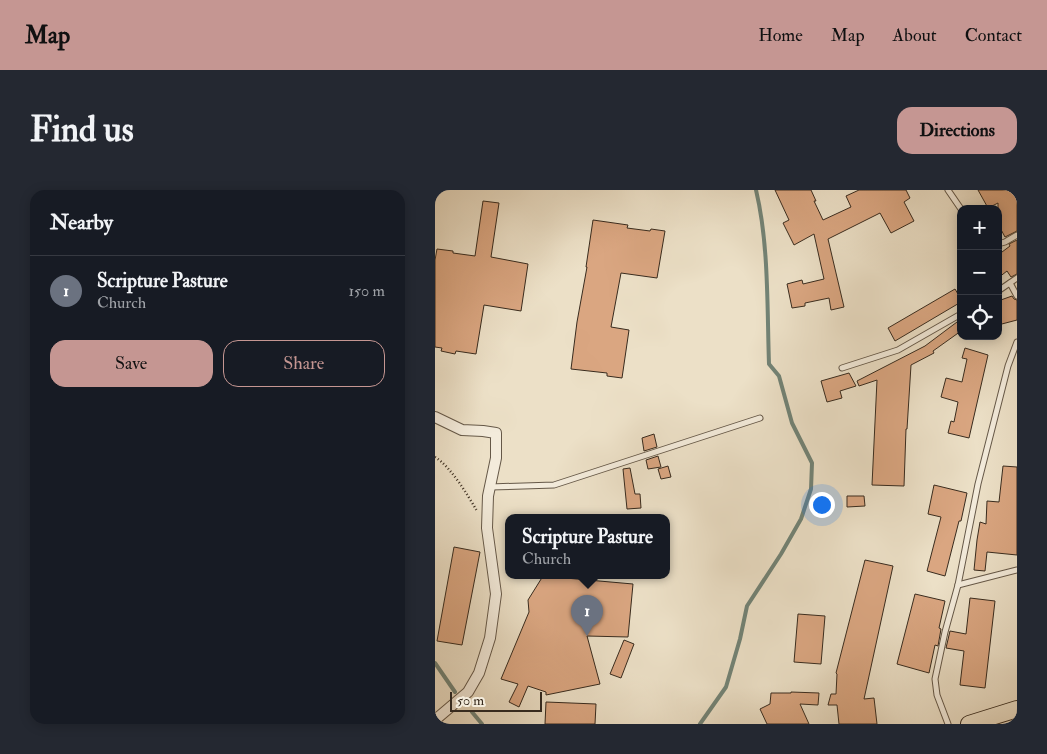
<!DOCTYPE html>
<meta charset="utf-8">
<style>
:root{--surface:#171b24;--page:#242831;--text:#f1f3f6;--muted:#9ea1a6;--line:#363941;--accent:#c59692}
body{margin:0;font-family:"IM FELL Double Pica",serif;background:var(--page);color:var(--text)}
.controls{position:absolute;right:15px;top:15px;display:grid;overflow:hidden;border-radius:10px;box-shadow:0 2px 12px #0003}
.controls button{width:45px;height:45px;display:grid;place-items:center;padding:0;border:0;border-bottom:1px solid var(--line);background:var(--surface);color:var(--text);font:25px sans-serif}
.scale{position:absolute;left:15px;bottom:12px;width:92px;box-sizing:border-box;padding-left:5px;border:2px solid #382b1e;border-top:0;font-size:14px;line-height:18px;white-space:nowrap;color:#382b1e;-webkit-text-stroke:4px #f3ebdb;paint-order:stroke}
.you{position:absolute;left:386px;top:314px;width:18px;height:18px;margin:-12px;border:4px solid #fff;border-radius:50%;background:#1a73e8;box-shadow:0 0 0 8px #1a73e833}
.badge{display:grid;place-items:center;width:32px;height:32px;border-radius:50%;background:var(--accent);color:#fff;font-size:16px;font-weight:700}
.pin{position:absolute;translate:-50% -41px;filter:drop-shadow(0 1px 2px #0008)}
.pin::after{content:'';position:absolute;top:26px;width:18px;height:15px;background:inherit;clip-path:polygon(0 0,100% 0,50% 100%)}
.popup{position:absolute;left:70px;top:324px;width:165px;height:65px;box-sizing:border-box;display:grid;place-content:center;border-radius:10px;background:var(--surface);filter:drop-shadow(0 1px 4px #0005);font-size:16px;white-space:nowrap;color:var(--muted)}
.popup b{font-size:19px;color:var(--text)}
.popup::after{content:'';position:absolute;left:50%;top:100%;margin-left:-10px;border:10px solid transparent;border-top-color:var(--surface)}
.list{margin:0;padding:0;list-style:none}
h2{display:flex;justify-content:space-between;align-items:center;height:65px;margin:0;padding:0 20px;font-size:21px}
h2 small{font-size:16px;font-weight:400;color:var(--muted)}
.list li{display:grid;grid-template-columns:32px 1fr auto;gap:15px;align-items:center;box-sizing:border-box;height:70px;padding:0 20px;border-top:1px solid var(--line)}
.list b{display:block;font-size:19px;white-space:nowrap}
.list p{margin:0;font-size:16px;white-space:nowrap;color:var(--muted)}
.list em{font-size:16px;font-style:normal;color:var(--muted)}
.actions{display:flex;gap:10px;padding:15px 20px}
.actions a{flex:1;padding:11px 0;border:1px solid var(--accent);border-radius:15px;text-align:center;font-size:18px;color:var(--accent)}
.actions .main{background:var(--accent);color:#111}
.icon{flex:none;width:28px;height:28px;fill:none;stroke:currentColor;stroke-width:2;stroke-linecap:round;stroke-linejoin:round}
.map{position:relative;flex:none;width:582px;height:534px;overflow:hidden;border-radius:15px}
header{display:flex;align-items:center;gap:30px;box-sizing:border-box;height:70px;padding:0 25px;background:var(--accent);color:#111}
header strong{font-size:24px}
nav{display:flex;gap:28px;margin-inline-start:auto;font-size:18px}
.intro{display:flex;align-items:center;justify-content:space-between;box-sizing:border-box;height:120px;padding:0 30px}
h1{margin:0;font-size:35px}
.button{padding:12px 22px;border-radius:15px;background:var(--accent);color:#111;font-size:18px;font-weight:700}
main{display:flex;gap:30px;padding:0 30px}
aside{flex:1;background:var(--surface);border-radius:15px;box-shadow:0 2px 12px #0003}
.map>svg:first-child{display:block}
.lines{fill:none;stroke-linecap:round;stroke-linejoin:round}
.stream{stroke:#728376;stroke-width:4}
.building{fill:#daa681;stroke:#382b1e}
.lane-casing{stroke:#655848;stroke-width:7}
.street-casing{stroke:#655848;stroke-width:12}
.primary-casing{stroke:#382b1e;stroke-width:18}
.path{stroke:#382b1e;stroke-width:2.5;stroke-dasharray:1 2.5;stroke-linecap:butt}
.lane{stroke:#f3ebdb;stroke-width:5}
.street{stroke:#f3ebdb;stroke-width:10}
.primary{stroke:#ece0c7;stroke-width:16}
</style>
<header>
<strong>Map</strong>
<nav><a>Home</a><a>Map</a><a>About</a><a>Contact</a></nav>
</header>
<div class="intro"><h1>Find us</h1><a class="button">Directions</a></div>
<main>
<aside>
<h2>Nearby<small></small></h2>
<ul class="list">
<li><span class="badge" style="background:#6b7280">1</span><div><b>Scripture Pasture</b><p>Church</p></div><em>150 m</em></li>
</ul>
<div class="actions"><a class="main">Save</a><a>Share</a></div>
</aside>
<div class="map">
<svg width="582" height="534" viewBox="0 0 582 534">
<rect width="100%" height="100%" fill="#ece0c7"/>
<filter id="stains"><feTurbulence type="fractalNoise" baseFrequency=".004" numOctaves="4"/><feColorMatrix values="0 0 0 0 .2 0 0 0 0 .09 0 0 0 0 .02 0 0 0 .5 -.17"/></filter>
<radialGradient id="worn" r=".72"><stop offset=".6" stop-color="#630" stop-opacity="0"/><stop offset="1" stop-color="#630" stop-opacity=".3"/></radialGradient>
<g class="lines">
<!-- stream -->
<g class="stream">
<path d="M0 473 20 502"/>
<path d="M37 522 47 534"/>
<path d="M265 534 291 497 305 449 312 416 346 364 366 329 376 299 377 273 357 233 344 186 334 174C332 118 334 54 321 0"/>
</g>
</g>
<!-- building -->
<g class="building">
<path d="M340 0H376L381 11H379L388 30 416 17 411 6 424 0H471L475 8 469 12 479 31 456 43 445 23 393 49 409 117 396 120 394 108 370 113V116L357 118 352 94 367 90 368 94 389 89 379 44 359 55 348 33 354 30Z"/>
<path d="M543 0H582V41L570 47 563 34V13L553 18Z"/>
<path d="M48 11 64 13 56 67 93 74 86 121 49 115 41 164 21 161 20 164 6 161 7 158 0 157V70L2 59 18 61V63L40 66Z"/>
<path d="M158 30 193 35 192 38 215 41 216 39 230 41 222 88 186 83 176 137 194 140 187 188 172 186V183L136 179 142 132 152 77H151Z"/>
<path d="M582 50V84L576 87 572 81 563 88V65L575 56 574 54Z"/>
<path d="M520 99 526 109V112L460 151 453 138Z"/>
<path d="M577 106 579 109 582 110V130L563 135V111Z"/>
<path d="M526 129V141L498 161 499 163 476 175 472 239H471L469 296 437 295 442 190 424 196 422 191 490 156Z"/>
<path d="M530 158 553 165 534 248 513 243 516 231 519 232 523 212 506 207 511 188 527 192 532 169 527 168Z"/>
<path d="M414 183 421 196 405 201 407 208 392 212 386 191Z"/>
<path d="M219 244 222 257 209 261 207 248Z"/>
<path d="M223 266 226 277 213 279 211 270Z"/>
<path d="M233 276 236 287 226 289 223 279Z"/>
<path d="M568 276 582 277V365L552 362 550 381 539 380 542 350 545 332 551 334 552 311 564 312Z"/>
<path d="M195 278 200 304H205L206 318 192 319 188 279Z"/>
<path d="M499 295 532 303 526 331H524L510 386 492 381 506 327 493 324Z"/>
<path d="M412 306H429L430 316 412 317Z"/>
<path d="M19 357 45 362 27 455 2 451Z"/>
<path d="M430 370 458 376 429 509 439 508 442 534H404L402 515H393L396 504H401L402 484 401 483Z"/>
<path d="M108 386 198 394 193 447 152 446 165 494 111 505V502L93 496 84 517 74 512 83 494 66 489 94 422 93 410Z"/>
<path d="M480 404 510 411 504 438 506 439 503 456 500 455 494 483 462 474Z"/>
<path d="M535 408 560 411 550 498 525 495 529 461 511 458 515 441 531 444Z"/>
<path d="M363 424 390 426 386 474 359 472Z"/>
<path d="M189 450 199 454 186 488 175 484Z"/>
<path d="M356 502 384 503 383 515 365 514 374 534H332L325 519 335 514 336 503H356Z"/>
<path d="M111 512 161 514 160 534H110Z"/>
</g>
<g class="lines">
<defs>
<g id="lane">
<path d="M513 0 526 19"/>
<path d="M563 54 570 52 582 45"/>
<path d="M575 93 582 106"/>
<path d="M563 101 582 88"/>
<path d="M407 178 463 160 526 124"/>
<path d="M55 297 119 295 325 228"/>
<path d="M523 395 582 380"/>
<path d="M513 534 502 505 500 489 510 442 523 395 543 294 573 176 582 152"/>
</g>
<path id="street" d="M0 227 27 240 48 241 61 243V268L53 306 52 338 61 404 55 448 44 483 33 502 0 530"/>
<path id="primary" d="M534 534 582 519"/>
</defs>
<!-- lane casing -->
<use href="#lane" class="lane-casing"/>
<!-- street casing -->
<use href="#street" class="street-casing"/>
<!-- primary casing -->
<use href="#primary" class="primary-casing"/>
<!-- path -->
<path class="path" d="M0 267C16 277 32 304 42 321"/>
<!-- lane -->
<use href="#lane" class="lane"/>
<!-- street -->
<use href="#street" class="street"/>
<!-- primary -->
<use href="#primary" class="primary"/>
</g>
<rect width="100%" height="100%" filter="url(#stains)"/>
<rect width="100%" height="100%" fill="url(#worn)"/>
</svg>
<div class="controls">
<button>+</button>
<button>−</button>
<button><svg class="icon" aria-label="locate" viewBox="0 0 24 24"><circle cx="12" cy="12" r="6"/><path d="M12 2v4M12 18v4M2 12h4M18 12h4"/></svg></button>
</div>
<div class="scale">50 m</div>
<div class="you"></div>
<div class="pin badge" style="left:152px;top:446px;background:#6b7280">1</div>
<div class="popup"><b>Scripture Pasture</b>Church</div>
</div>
</main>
